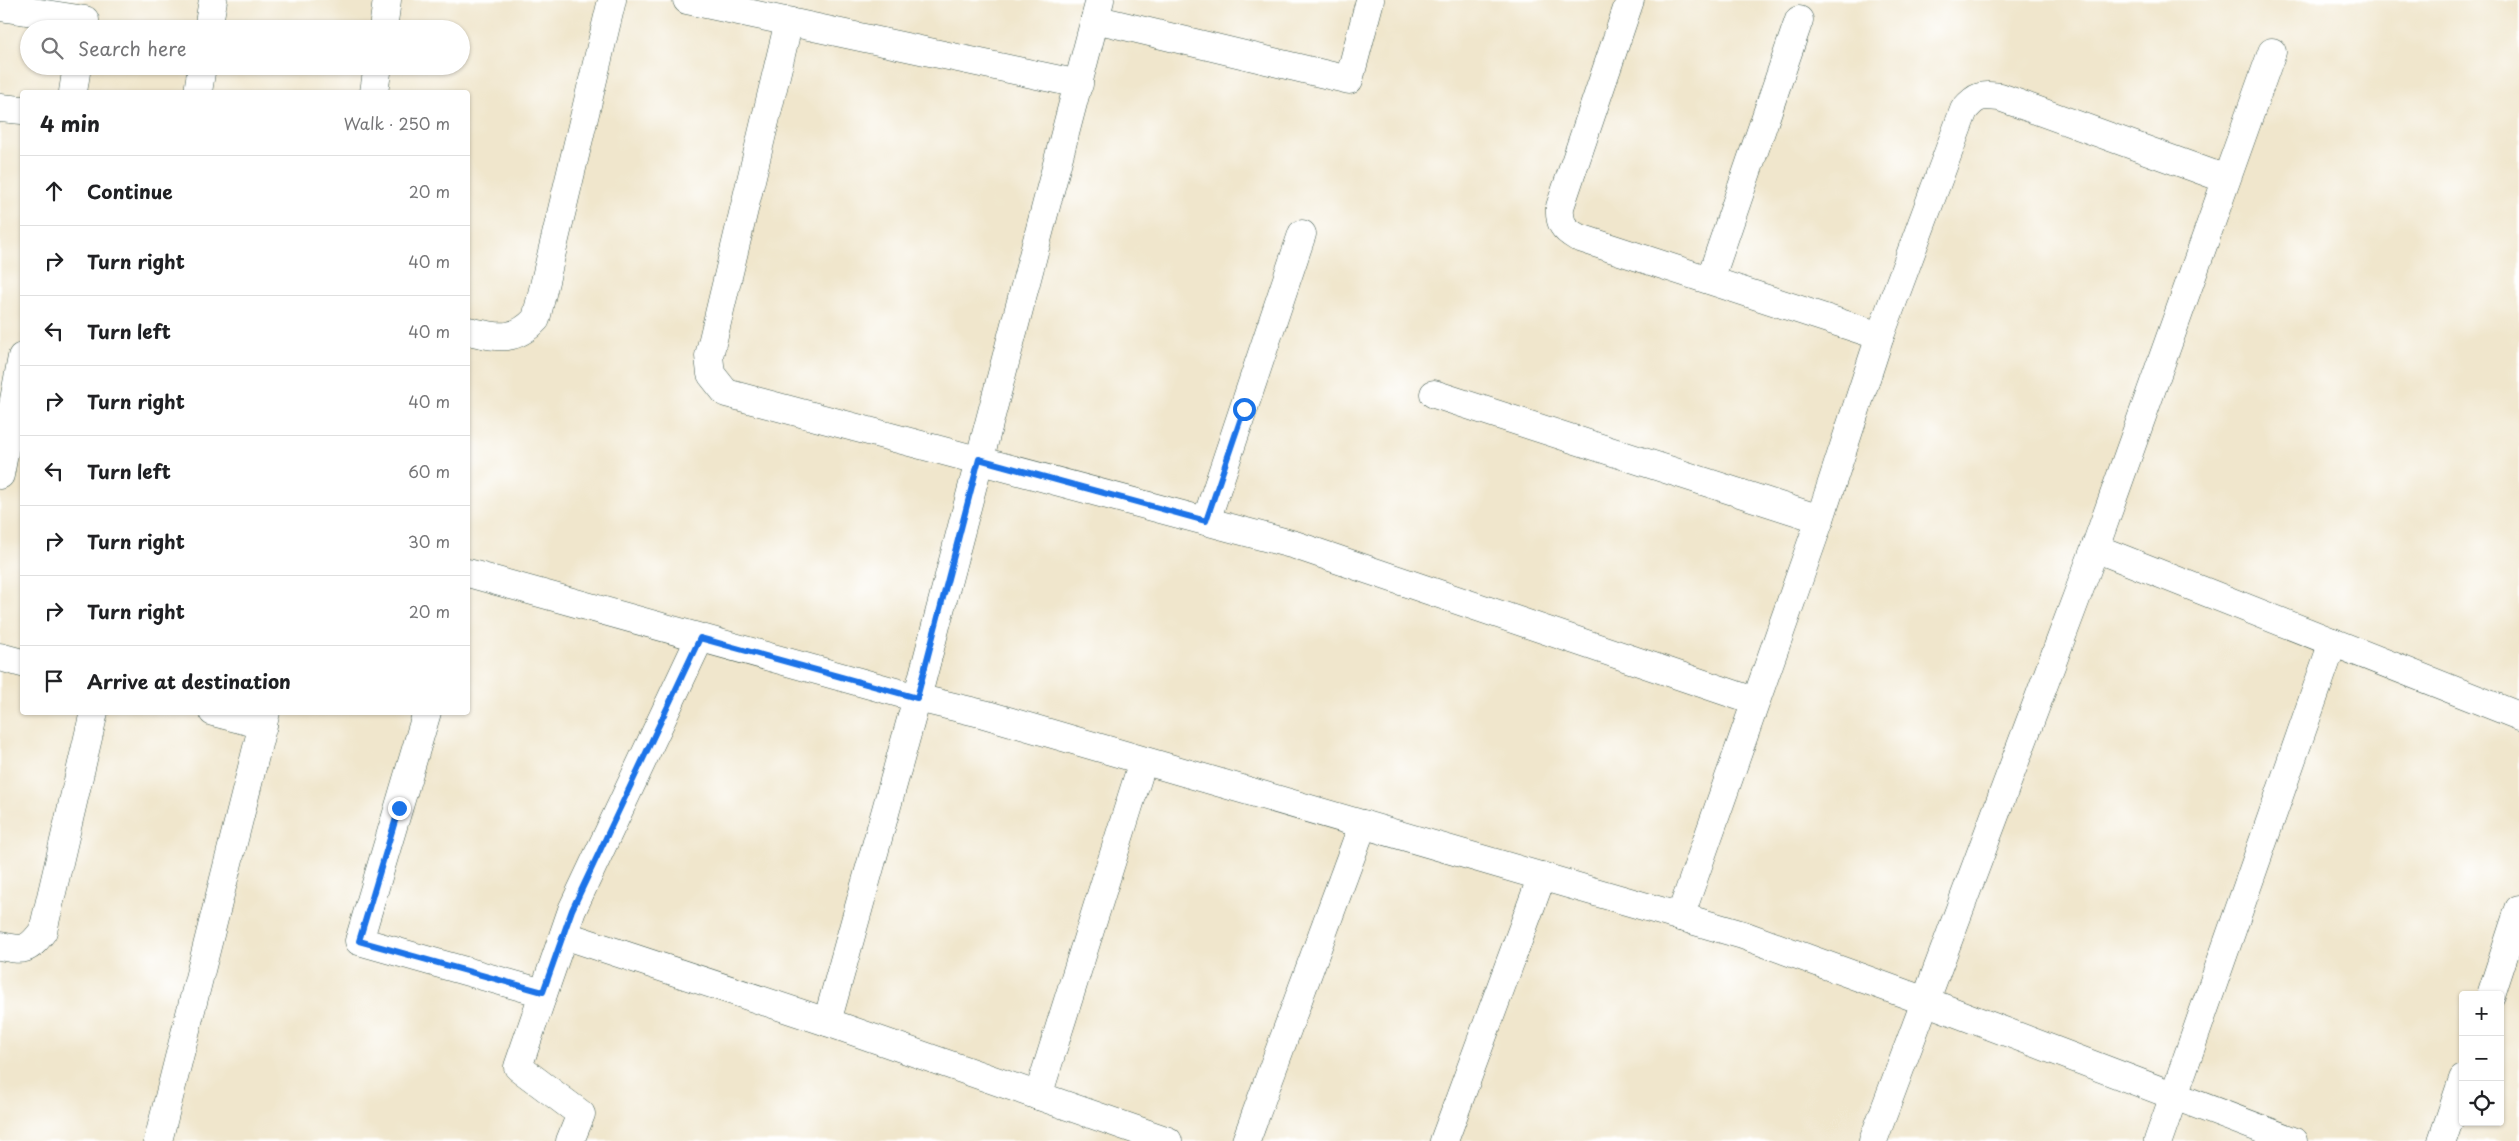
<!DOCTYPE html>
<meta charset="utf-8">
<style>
:root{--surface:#fff;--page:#f2f2f2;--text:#202124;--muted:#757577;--line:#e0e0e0}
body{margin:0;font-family:"Playpen Sans",sans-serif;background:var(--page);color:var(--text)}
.controls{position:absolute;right:15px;bottom:15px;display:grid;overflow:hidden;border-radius:5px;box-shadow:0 1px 4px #0004}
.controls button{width:45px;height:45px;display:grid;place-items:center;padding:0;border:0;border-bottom:1px solid var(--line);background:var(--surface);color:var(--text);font:25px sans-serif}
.stop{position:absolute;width:15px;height:15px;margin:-11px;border:4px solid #1a73e8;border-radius:50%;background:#fff}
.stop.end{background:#1a73e8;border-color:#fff;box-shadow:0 1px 5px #0008}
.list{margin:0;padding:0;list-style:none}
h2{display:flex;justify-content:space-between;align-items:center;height:65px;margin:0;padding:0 20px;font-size:21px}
h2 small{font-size:16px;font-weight:400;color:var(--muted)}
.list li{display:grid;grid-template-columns:32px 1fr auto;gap:15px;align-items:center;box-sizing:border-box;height:70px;padding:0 20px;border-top:1px solid var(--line)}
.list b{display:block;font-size:19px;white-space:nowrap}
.list em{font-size:16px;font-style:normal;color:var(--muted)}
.icon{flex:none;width:28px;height:28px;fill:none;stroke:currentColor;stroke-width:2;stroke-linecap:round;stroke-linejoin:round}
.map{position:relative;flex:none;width:2519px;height:1141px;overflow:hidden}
.search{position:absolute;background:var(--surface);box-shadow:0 1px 4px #0004;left:20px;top:20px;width:450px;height:55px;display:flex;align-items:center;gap:12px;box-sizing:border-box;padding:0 18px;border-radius:28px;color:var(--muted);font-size:19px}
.panel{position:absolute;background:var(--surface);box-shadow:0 1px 4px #0004;left:20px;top:90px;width:450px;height:625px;border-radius:5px}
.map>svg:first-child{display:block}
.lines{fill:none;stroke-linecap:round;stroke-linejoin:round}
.minor-casing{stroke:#3e564b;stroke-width:29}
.minor{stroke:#fff;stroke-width:28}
.route{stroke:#1a73e8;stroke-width:6}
</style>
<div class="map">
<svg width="2519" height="1141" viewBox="0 0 2519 1141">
<rect width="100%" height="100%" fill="#fff"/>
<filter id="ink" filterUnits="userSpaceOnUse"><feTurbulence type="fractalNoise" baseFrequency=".02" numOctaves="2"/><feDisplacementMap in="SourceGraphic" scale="10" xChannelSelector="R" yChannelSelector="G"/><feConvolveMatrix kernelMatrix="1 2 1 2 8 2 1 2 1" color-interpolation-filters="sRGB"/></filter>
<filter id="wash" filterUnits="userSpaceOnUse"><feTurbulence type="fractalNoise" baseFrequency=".0096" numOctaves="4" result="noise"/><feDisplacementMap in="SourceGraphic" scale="20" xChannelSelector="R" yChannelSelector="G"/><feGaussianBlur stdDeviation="1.12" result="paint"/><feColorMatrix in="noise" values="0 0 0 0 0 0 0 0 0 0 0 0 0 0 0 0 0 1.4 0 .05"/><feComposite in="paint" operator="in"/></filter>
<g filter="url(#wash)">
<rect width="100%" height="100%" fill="#f0e6cc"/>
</g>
<g filter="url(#ink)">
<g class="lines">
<defs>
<g id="minor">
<path d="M687 0 1079 84"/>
<path d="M1100 0 917 698 827 1022 1168 1141"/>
<path d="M1630 0 1560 207C1559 223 1563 229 1577 237L1880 336"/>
<path d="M0 7 85 20"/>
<path d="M1095 19 1349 80 1370 0"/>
<path d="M789 21 709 356 711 374 726 393 1295 545 1754 701"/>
<path d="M208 29 213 0"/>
<path d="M383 29 387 0"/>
<path d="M73 92 77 66"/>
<path d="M198 92 202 66"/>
<path d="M374 92 378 66"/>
<path d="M0 108 22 110"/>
<path d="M1710 280 1799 20"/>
<path d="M468 331C497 337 514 343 536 319L612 0"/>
<path d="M1434 394 1820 519"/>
<path d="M0 475 22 357"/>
<path d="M1206 521 1302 234"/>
<path d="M2095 548 2519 716"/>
<path d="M468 573 917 698 984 714 1743 935 1925 1001 2293 1141"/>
<path d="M0 657 22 663"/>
<path d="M213 712 263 725"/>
<path d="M427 712 359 941 543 993"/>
<path d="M1680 917 1820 519 1880 336 1964 110C1977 95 1981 95 2000 97L2226 179"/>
<path d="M564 935 827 1022"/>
<path d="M0 946C24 951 28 951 43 931L94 712"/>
<path d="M2491 995 2519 909"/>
<path d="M1038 1096 1143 761"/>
<path d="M158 1141 266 712"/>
<path d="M570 1141 581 1114 518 1067 572 910 700 638"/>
<path d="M1246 1141 1363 824"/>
<path d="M1444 1141 1542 876"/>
<path d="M1873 1141 2095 548 2272 52"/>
<path d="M2158 1141 2333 642"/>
<path d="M2442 1141 2463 1079"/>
</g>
</defs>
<!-- minor casing -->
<use href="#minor" class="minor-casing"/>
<!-- minor -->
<use href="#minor" class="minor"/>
</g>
</g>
<g class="lines" filter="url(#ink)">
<!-- route -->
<path class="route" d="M399 808 359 941 543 992 572 910 700 638 917 698 979 459 1206 521 1244 409"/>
</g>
</svg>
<div class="controls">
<button>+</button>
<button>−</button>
<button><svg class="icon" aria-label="locate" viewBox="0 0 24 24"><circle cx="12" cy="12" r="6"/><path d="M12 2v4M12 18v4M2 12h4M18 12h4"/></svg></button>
</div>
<div class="stop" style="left:1244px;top:409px"></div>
<div class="stop end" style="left:399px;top:808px"></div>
<div class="search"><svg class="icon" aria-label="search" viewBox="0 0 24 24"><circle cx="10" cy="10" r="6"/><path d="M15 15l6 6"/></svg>Search here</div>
<section class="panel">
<h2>4 min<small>Walk · 250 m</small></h2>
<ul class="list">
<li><svg class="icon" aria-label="ahead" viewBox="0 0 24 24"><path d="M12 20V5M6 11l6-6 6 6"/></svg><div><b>Continue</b></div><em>20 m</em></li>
<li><svg class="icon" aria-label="right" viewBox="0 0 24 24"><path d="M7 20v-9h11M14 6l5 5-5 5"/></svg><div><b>Turn right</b></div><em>40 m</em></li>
<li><svg class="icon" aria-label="left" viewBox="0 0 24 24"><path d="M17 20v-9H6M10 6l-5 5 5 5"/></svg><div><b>Turn left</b></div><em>40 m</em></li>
<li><svg class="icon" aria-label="right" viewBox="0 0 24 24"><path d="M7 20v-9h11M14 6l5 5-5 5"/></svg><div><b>Turn right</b></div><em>40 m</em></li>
<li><svg class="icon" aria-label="left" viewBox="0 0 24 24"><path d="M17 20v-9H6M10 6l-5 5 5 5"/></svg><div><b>Turn left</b></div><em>60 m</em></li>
<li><svg class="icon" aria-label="right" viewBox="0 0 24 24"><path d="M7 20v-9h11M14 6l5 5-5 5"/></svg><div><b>Turn right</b></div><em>30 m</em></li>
<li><svg class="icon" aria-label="right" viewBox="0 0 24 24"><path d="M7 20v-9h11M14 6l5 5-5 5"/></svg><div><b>Turn right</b></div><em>20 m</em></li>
<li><svg class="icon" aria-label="arrive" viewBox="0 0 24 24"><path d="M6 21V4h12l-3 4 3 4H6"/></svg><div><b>Arrive at destination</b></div></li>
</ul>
</section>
</div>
